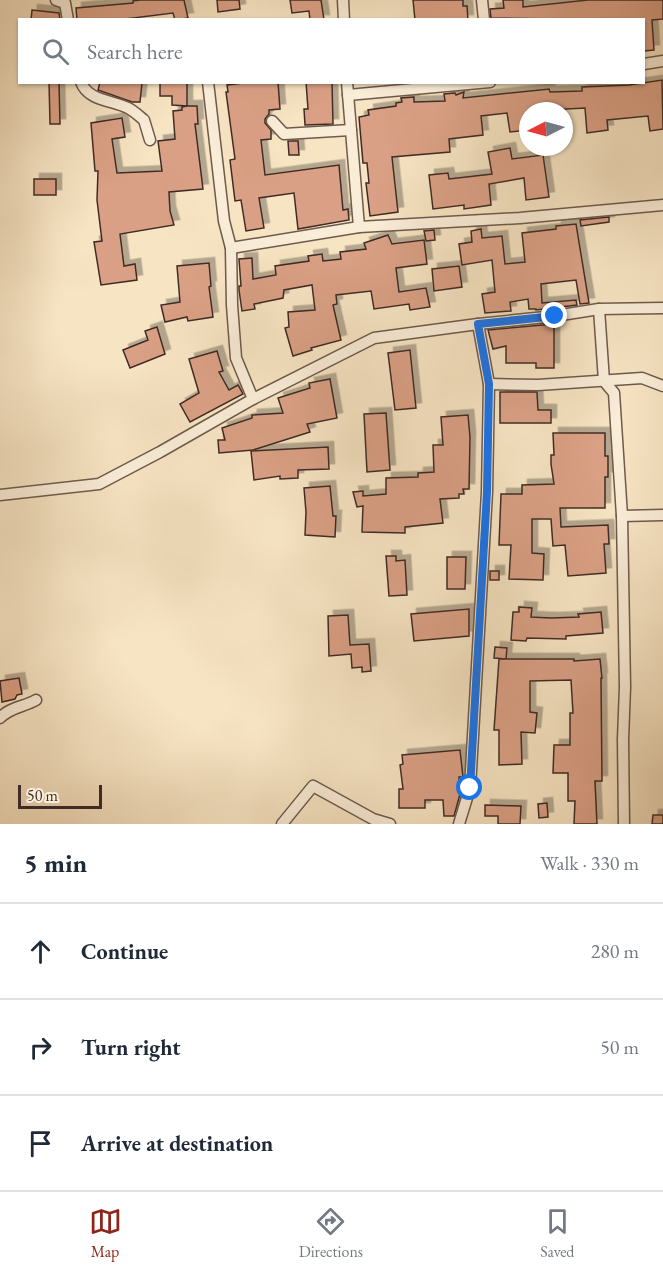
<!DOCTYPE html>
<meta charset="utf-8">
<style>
:root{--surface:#fff;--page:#f6f6f7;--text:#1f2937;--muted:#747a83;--line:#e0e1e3;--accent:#8f2418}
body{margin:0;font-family:"EB Garamond",serif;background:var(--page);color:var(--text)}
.compass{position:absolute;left:519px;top:102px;width:54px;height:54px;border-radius:50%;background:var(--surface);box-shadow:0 2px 4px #0004;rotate:264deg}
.scale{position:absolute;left:18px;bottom:15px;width:84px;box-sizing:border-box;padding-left:6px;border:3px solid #402c25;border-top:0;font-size:16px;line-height:21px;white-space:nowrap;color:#402c25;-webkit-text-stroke:4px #faedd8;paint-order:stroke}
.stop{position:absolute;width:18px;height:18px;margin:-14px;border:4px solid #1a73e8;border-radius:50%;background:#fff}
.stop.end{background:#1a73e8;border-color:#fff;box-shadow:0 2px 6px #0008}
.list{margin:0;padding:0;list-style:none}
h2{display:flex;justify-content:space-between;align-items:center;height:78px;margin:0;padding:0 24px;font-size:26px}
h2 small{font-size:20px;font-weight:400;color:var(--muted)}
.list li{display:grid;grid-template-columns:39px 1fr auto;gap:18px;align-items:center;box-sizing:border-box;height:96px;padding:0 24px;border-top:2px solid var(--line)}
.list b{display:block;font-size:22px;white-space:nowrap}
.list em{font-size:20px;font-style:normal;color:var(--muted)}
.icon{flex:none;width:33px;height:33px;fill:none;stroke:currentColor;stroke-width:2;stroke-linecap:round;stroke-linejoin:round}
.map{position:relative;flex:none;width:663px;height:824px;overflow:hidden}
.search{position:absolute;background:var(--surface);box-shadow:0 2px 4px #0004;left:18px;right:18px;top:18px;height:66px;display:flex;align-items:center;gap:15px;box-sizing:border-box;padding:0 21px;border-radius:0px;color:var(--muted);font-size:22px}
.sheet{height:366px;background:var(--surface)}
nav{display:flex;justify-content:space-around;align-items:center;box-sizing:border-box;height:84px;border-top:2px solid var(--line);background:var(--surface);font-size:16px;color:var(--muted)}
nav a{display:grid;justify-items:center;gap:3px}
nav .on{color:var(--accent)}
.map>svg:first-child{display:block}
.building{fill:#daa085;stroke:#402c25;stroke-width:1.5;filter:url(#shadow)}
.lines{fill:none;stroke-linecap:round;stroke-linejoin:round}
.street-casing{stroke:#6e5a4c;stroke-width:13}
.street{stroke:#faedd8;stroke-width:10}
.route{stroke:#1a73e8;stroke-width:8}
</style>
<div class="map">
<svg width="663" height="824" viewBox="0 0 663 824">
<defs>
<filter id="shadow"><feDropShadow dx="5.5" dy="-5.5" stdDeviation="0" flood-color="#0004"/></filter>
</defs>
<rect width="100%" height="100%" fill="#f7e4c3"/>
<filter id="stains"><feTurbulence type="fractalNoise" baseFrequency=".00333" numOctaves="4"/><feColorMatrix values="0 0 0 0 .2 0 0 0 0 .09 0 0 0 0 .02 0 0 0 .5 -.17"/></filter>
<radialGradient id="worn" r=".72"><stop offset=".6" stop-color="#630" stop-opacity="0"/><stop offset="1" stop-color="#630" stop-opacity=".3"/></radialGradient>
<!-- building -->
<g class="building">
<path d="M140 0H184L188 18 175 20 173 13 117 20H77L76 8 133 3V1Z"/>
<path d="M217 0H239L240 9 218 12Z"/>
<path d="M290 0H321L324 20H310L309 11 292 13Z"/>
<path d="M413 0H463V6H467L468 20H415Z"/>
<path d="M503 0H523V7L588 0H663V19L652 20 654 50 644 51V20L491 18 490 9 504 8Z"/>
<path d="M32 10 59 13 60 20H31Z"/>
<path d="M662 80 663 129 650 131 648 116 607 120 608 130 587 133 585 108 528 111V130L510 132 507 113 481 116 483 135 449 139 450 152 392 157 398 212 370 216 366 183H369L367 163H363L359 117 369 115 368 110 396 106V103L402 102 401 98 414 97V102L445 101 444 94 455 93 456 95 464 92 463 98 549 89 550 92 582 91V87L629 85Z"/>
<path d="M49 82H59L60 124H50Z"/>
<path d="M100 82 142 83 140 102H132L98 90Z"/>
<path d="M160 82H187V106H197L198 124H195L203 189 169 192 170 211 174 225 120 234 124 266 135 264 137 280 101 285 94 242 102 241 97 200 98 171H95L91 123 122 118 125 137 112 139 117 173 162 171 158 141 175 139 173 111 182 110V107L187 106 172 105V96H160Z"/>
<path d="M251 82H278L280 109 269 110V114L265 119V123L271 130V139L261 140 265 175 339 165 343 210 348 209 349 220 298 229 294 193 259 198 264 228 246 231 241 200 235 201 230 160 235 159 226 92H228L227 85Z"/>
<path d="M306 82H332L333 124 305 125 304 109H308Z"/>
<path d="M288 141H298L299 155H289Z"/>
<path d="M510 148 512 159 543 155 549 197 526 200 524 178 489 184 491 205 464 209V205L433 209 429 175 448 173 449 179 492 174 488 152Z"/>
<rect x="34" y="179" width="22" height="16"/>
<path d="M609 217V222L581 226 580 220Z"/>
<path d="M576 224 589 303 580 304 576 280 541 284 542 303 576 300 577 305 536 310V309H529L528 299 510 302 511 311 485 313 482 294 495 292 492 260 462 265 459 244 472 242 471 231 481 229 482 238 502 236 505 264 525 262 522 233 556 229V226Z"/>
<path d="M434 230 435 240 426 241 424 231Z"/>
<path d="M388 235 392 244 424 240 427 264 396 268 399 292 426 288 430 307 410 310 409 304 374 309 371 291 336 295 337 304 333 305 341 340 311 348 312 350 293 356 285 328 289 327 288 312 315 310 312 285 284 290 283 298 254 304 255 309 242 311 239 290V286H241L239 259 252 258 253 279 276 275 275 266 309 261 308 256 322 254 323 261 341 259 340 252 366 249 364 243Z"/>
<path d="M209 263 211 286 209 287 213 317 188 321 187 317 165 322 161 305 180 302 177 266Z"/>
<path d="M459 266 462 287 434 291 432 269Z"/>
<path d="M554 324V368H536V363H506V346L493 349 488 330Z"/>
<path d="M157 327 165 354 130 368 123 350 148 340 145 331Z"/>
<path d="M410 350 416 408 395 410 388 353Z"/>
<path d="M217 351 223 371 219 372 229 390 238 385 243 394 190 422 180 404 199 393 189 359Z"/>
<path d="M330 379 337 418 307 424 310 432 253 450 219 453 218 440H225L222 428 252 418V415L283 413 278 398 310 388 309 383Z"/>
<path d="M500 392H537L538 410H551V423H500Z"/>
<path d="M386 413 390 470 367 472 364 414Z"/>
<path d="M468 415 470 437 469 489H463L464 494H459V498L440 499 443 523 405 527V533L362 532 363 506 357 507 353 492 363 491V496L386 494V478L418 477V473L434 472 433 445H443L441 417Z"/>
<path d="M553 433H605V456H608V477H605V508H560L561 527 608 525 609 544H604L606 573 568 576 565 545 553 546 551 519H532V553L544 554 543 580 509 579 511 545H499L501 494H522V485L554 484 551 464V455H554Z"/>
<path d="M328 447 329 469 298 470V478L280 479V476L254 480 251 451Z"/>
<path d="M330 486 333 516H336L335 537 305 535 306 512 304 488Z"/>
<path d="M386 556H396V561L405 560 407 595 389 596Z"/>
<path d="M447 557H466L465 589H447Z"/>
<rect x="490" y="571" width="9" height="9"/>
<path d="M519 607 532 608 531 617 551 618 579 617 578 614 601 612 603 633 566 636V639L527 638 526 641 511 640 513 612H519Z"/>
<path d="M469 609V636L414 641 411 614Z"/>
<path d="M348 615 350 645 369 644 371 671 362 672V667L352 668 351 654 329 656 328 616Z"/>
<path d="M495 647 507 648 506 659 494 658Z"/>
<path d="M499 659H574V661L600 659 602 678H601L602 781H595L597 824H574L575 801H568V773H553L554 745H570V713H573L571 680 530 681V712L537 713 535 733 521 732 522 764 499 765V730H494Z"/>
<path d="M19 678 22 694 17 695 15 699 2 702 0 681Z"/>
<path d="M460 750 463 777H459L460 794 454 816H444L443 800H425V808H399V789H403L400 765 403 764 402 755Z"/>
<path d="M547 803 548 817 539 818 538 804Z"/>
<path d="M485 805 521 806 520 824H498V816H485Z"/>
<path d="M653 815H663V824H652Z"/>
</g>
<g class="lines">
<defs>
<g id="street">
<path d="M56 0 65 3 68 20"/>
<path d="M343 0 344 20"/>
<path d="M482 0 484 20"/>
<path d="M644 64 663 61"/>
<path d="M81 82C88 101 112 100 128 108 134 111 139 116 144 120L150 140"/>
<path d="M208 82 224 221 231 248 232 305 236 358 253 399"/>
<path d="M347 82 359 227"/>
<path d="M348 95 490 82"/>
<path d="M272 121 284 134 351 130"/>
<path d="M231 248 359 227 520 218 663 205"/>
<path d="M599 309 604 381 614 393 622 516 625 687 623 739 624 824"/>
<path d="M489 384 538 385 642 378 663 386"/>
<path d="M0 495 99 484 160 452 253 399 374 338 478 324 555 316 599 309 663 308"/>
<path d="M622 516 663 515"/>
<path d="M0 718C10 707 24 707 36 700"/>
<path d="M282 824 313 786 373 819 390 824"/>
<path d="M459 824 470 788 487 492 489 384 478 324"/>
</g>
</defs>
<!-- street casing -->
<use href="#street" class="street-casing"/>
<!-- street -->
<use href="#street" class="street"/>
</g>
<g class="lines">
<!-- route -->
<path class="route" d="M470 788 487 492 489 384 478 324 555 316"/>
</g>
<rect width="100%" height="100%" filter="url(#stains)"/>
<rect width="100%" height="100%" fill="url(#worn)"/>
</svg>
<svg class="compass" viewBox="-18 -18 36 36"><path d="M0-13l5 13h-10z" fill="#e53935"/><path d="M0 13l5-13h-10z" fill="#747a83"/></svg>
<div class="scale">50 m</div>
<div class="stop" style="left:470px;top:788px"></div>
<div class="stop end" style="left:555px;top:316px"></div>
<div class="search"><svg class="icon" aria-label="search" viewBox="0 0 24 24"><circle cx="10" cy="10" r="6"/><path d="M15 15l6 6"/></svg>Search here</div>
</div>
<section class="sheet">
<h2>5 min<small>Walk · 330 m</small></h2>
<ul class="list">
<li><svg class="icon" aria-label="ahead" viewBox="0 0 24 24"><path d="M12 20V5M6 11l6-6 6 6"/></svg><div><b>Continue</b></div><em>280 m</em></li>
<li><svg class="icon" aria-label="right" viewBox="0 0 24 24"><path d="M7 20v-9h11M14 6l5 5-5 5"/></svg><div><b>Turn right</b></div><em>50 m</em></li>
<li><svg class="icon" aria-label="arrive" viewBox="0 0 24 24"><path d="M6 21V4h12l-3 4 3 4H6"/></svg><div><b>Arrive at destination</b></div></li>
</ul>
</section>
<nav>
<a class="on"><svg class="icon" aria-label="map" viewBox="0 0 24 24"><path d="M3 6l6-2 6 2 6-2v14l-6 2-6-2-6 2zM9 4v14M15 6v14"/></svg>Map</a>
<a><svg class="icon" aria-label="directions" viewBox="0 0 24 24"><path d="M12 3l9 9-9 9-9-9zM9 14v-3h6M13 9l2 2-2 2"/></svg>Directions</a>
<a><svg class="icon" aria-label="saved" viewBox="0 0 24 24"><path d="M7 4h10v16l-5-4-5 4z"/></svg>Saved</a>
</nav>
